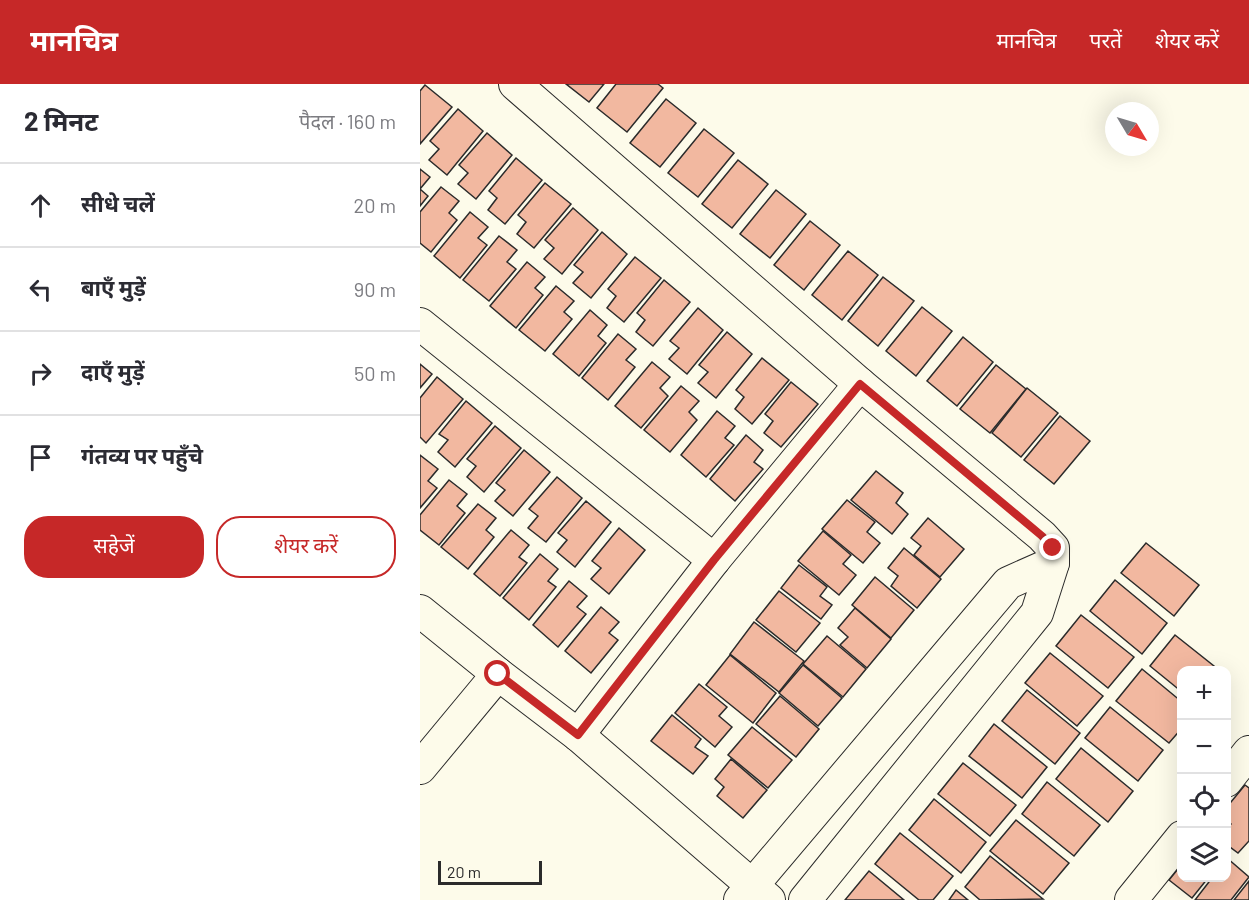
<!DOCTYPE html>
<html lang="hi">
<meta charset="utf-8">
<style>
:root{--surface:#fff;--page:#f2f2f3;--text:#2b2b33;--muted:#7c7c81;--line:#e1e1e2;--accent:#c62828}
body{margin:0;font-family:Barlow,"Noto Sans Devanagari",sans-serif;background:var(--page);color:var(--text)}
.controls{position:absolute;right:18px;bottom:18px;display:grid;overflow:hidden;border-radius:12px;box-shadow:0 6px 24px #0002}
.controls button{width:54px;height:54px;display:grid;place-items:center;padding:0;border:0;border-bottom:2px solid var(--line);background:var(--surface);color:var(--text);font:30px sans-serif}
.compass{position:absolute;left:685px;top:18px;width:54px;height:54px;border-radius:50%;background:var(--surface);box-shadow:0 6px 24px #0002;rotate:128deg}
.scale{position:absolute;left:18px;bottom:15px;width:104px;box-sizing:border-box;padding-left:6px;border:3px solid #2b2b2b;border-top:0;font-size:16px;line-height:21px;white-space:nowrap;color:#2b2b2b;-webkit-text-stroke:4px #fdfbea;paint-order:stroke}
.stop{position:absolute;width:18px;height:18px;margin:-14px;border:4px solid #c62828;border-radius:50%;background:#fff}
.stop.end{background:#c62828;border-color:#fff;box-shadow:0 2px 6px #0008}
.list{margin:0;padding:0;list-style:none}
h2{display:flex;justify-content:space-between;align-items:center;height:78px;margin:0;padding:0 24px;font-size:26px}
h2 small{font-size:20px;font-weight:400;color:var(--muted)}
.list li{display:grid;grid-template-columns:39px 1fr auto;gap:18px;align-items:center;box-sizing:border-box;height:84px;padding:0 24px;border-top:2px solid var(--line)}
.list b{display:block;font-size:22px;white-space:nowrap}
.list em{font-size:20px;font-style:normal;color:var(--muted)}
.actions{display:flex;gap:12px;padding:18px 24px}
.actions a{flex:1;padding:14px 0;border:2px solid var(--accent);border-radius:24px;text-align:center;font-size:21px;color:var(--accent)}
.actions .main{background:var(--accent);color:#fff}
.icon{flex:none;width:33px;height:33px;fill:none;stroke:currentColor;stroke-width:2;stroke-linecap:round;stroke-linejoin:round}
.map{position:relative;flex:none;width:829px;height:816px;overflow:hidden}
header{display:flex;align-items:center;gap:36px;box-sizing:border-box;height:84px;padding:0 30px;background:var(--accent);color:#fff}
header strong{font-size:28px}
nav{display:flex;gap:33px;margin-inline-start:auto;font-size:21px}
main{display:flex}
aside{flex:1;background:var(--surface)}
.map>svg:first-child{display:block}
.building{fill:#f2b8a0;stroke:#2b2b2b;stroke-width:1.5}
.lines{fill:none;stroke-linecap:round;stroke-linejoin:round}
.street-casing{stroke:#2b2b2b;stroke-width:34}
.street{stroke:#fdfbea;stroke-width:32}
.route{stroke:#c62828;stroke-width:8}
</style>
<header>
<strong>मानचित्र</strong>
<nav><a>मानचित्र</a><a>परतें</a><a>शेयर करें</a></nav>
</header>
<main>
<aside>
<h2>2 मिनट<small>पैदल · 160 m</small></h2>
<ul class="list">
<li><svg class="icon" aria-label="ahead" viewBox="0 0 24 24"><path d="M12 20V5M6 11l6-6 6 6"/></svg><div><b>सीधे चलें</b></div><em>20 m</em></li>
<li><svg class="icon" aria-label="left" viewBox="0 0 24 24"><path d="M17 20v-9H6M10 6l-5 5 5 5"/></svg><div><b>बाएँ मुड़ें</b></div><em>90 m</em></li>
<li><svg class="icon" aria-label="right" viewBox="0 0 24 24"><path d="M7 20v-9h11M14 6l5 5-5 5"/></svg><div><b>दाएँ मुड़ें</b></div><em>50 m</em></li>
<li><svg class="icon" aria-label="arrive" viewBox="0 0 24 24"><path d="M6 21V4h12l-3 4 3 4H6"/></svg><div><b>गंतव्य पर पहुँचे</b></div></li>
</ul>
<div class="actions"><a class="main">सहेजें</a><a>शेयर करें</a></div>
</aside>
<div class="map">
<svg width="829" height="816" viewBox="0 0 829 816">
<rect width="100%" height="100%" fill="#fdfbea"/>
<!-- building -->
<g class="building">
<path d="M146 0H184L169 18Z"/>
<path d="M196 0H238L243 4 207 48 177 24Z"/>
<path d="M5 1 32 23 0 60V7Z"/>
<path d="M246 15 276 39 240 83 210 59Z"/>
<path d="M38 25 63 47 27 91 9 76 19 65 10 57Z"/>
<path d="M284 45 314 69 278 113 248 89Z"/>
<path d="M67 49 92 71 56 115 38 100 48 89 39 81Z"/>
<path d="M96 74 122 96 85 140 68 126 77 114 69 107Z"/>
<path d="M318 76 348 100 312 144 282 120Z"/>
<path d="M0 85 10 93 0 105 8 112 0 122Z"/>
<path d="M125 99 151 120 114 164 97 150 106 138 98 131Z"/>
<path d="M21 103 39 117 29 129 37 136 11 168 0 159V128Z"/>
<path d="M356 106 386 130 350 174 320 150Z"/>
<path d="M153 124 178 146 142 190 124 175 134 164 125 156Z"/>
<path d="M50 128 68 143 58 154 67 161 40 194 14 172Z"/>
<path d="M390 137 420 161 384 206 354 181Z"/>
<path d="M182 148 207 170 171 214 153 199 163 188 154 181Z"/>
<path d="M79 152 97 166 87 178 96 185 69 217 43 196Z"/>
<path d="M428 167 458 191 422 236 392 211Z"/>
<path d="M215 173 241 194 204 238 187 224 196 212 188 205Z"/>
<path d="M107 178 125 193 115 204 123 211 96 244 70 222Z"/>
<path d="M463 193 494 217 458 262 428 237Z"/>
<path d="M244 196 270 218 233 262 216 248 225 236 217 229Z"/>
<path d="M136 202 154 217 144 228 152 235 125 267 99 246Z"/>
<path d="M502 223 532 247 496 292 466 267Z"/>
<path d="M278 224 303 246 267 290 249 275 259 264 250 257Z"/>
<path d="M170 226 187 241 178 252 186 259 159 292 133 270Z"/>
<path d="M307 248 332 270 296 314 278 299 288 288 279 281Z"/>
<path d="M198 250 216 265 206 276 215 283 188 316 162 294Z"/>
<path d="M543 253 573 278 537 322 507 297Z"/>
<path d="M342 274 369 296 332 340 315 325 324 313 316 306Z"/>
<path d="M232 278 250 293 240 304 248 312 221 344 195 322Z"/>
<path d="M0 280 12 290 0 304Z"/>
<path d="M576 281 606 305 570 349 540 325Z"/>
<path d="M17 293 43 315 6 359 0 353V314Z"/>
<path d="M371 298 398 320 361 363 344 349 353 337 345 330Z"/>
<path d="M261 302 279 317 269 328 277 336 250 368 224 346Z"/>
<path d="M607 304 638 329 601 373 572 349Z"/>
<path d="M46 317 72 339 35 383 18 368 28 356 19 350Z"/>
<path d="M297 327 315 342 305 354 314 361 286 393 261 371Z"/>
<path d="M640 332 670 357 634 400 604 376Z"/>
<path d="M75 342 101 364 64 408 47 393 56 382 47 375Z"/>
<path d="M326 351 343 366 334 378 343 385 315 417 290 395Z"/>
<path d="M104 366 130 388 93 432 75 417 85 406 76 399Z"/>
<path d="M0 371 18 385 8 397 17 404 0 424Z"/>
<path d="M456 387 483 409 476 419 488 430 472 450 431 416Z"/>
<path d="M137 393 162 414 126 458 108 444 118 432 109 425Z"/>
<path d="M29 396 47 410 37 422 45 429 19 461 0 446V431Z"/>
<path d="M427 416 455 438 447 448 460 459 443 479 402 445Z"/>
<path d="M166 417 191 438 155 483 137 468 147 456 138 449Z"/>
<path d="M58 420 76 434 66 446 74 453 48 485 21 463Z"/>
<path d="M508 434 544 465 520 493 494 471 501 462 491 454Z"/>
<path d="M199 444 225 466 189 510 171 495 181 484 172 477Z"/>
<path d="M91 446 109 461 99 473 107 479 80 512 54 490Z"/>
<path d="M403 447 431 471 423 480 436 491 419 511 378 477Z"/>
<path d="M726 459 779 501 754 532 701 489Z"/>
<path d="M484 464 521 495 497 524 471 502 478 492 468 484Z"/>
<path d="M120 470 138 485 128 497 136 503 109 536 83 514Z"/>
<path d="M379 481 407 503 400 512 412 521 401 535 361 504Z"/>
<path d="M455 493 494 526 471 554 432 521Z"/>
<path d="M695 496 747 539 722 570 670 527Z"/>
<path d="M149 497 167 512 157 523 166 530 138 563 113 541Z"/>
<path d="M359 507 400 539 376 568 336 536Z"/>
<path d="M181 523 199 538 189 549 198 556 171 589 145 567Z"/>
<path d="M435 524 471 555 447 584 420 561 428 553 418 544Z"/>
<path d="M661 531 714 573 688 604 636 562Z"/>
<path d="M334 538 384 577 359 608 310 570Z"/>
<path d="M755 551 799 586H762V608L730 582Z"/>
<path d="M407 552 446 585 423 613 383 580Z"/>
<path d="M630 569 683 612 657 642 605 599Z"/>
<path d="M310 571 356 609 333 639 286 601Z"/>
<path d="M383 581 422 614 398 642 359 609Z"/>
<path d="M722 585 762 618V644L749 659 696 617Z"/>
<path d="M279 600 307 623 299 632 312 643 295 663 255 629Z"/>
<path d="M607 606 660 649 635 680 582 637Z"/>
<path d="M360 612 399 645 376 673 336 640Z"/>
<path d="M690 623 743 666 718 697 665 654Z"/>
<path d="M252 631 281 655 275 663 288 672 273 690 231 657Z"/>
<path d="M574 640 627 683 602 714 549 672Z"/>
<path d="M332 643 372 676 348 704 308 671Z"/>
<path d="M661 664 713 707 688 738 636 695Z"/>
<path d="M311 675 347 706 323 734 297 712 304 703 295 695Z"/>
<path d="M543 679 596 721 570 752 518 710Z"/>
<path d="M627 698 680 741 654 772 602 730Z"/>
<path d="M825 701 829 704V757L818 769 806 760V744L811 740 806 736V724Z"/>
<path d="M514 715 566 758 541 789 489 746Z"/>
<path d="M596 736 649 779 623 810 570 767Z"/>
<path d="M480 749 533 792 513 816H499L455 780Z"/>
<path d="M570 772 623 815 560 816 545 803Z"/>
<path d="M807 774 829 793 811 816H775L792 794H806Z"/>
<path d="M762 780V794H788L772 814 749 796Z"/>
<path d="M449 787 484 816H425Z"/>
<path d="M829 797V816H814Z"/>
<path d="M536 806 548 816H529Z"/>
</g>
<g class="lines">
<defs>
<g id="street">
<path d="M95 0 440 300 622 452 633 464V479L617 529 385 816"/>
<path d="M0 240 294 476"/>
<path d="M0 527 78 590 158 651 349 816"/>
<path d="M158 651 294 476 440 300"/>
<path d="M0 684 78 590"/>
<path d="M806 697 829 668"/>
<path d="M320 816 588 499 633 479"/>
<path d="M711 816 762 753"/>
</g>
</defs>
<!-- street casing -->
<use href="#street" class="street-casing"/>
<!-- street -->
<use href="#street" class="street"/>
</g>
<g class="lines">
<!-- route -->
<path class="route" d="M78 590 158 651 294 476 440 300 622 452 633 464"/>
</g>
</svg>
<div class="controls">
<button>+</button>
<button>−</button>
<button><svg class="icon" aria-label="locate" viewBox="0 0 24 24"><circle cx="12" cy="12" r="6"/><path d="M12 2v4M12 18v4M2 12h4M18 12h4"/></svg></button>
<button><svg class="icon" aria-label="layers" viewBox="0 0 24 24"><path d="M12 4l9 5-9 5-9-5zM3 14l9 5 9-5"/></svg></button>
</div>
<svg class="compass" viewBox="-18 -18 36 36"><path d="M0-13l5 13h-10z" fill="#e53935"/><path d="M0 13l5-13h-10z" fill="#7c7c81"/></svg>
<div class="scale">20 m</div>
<div class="stop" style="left:78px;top:590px"></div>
<div class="stop end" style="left:633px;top:464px"></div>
</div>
</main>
